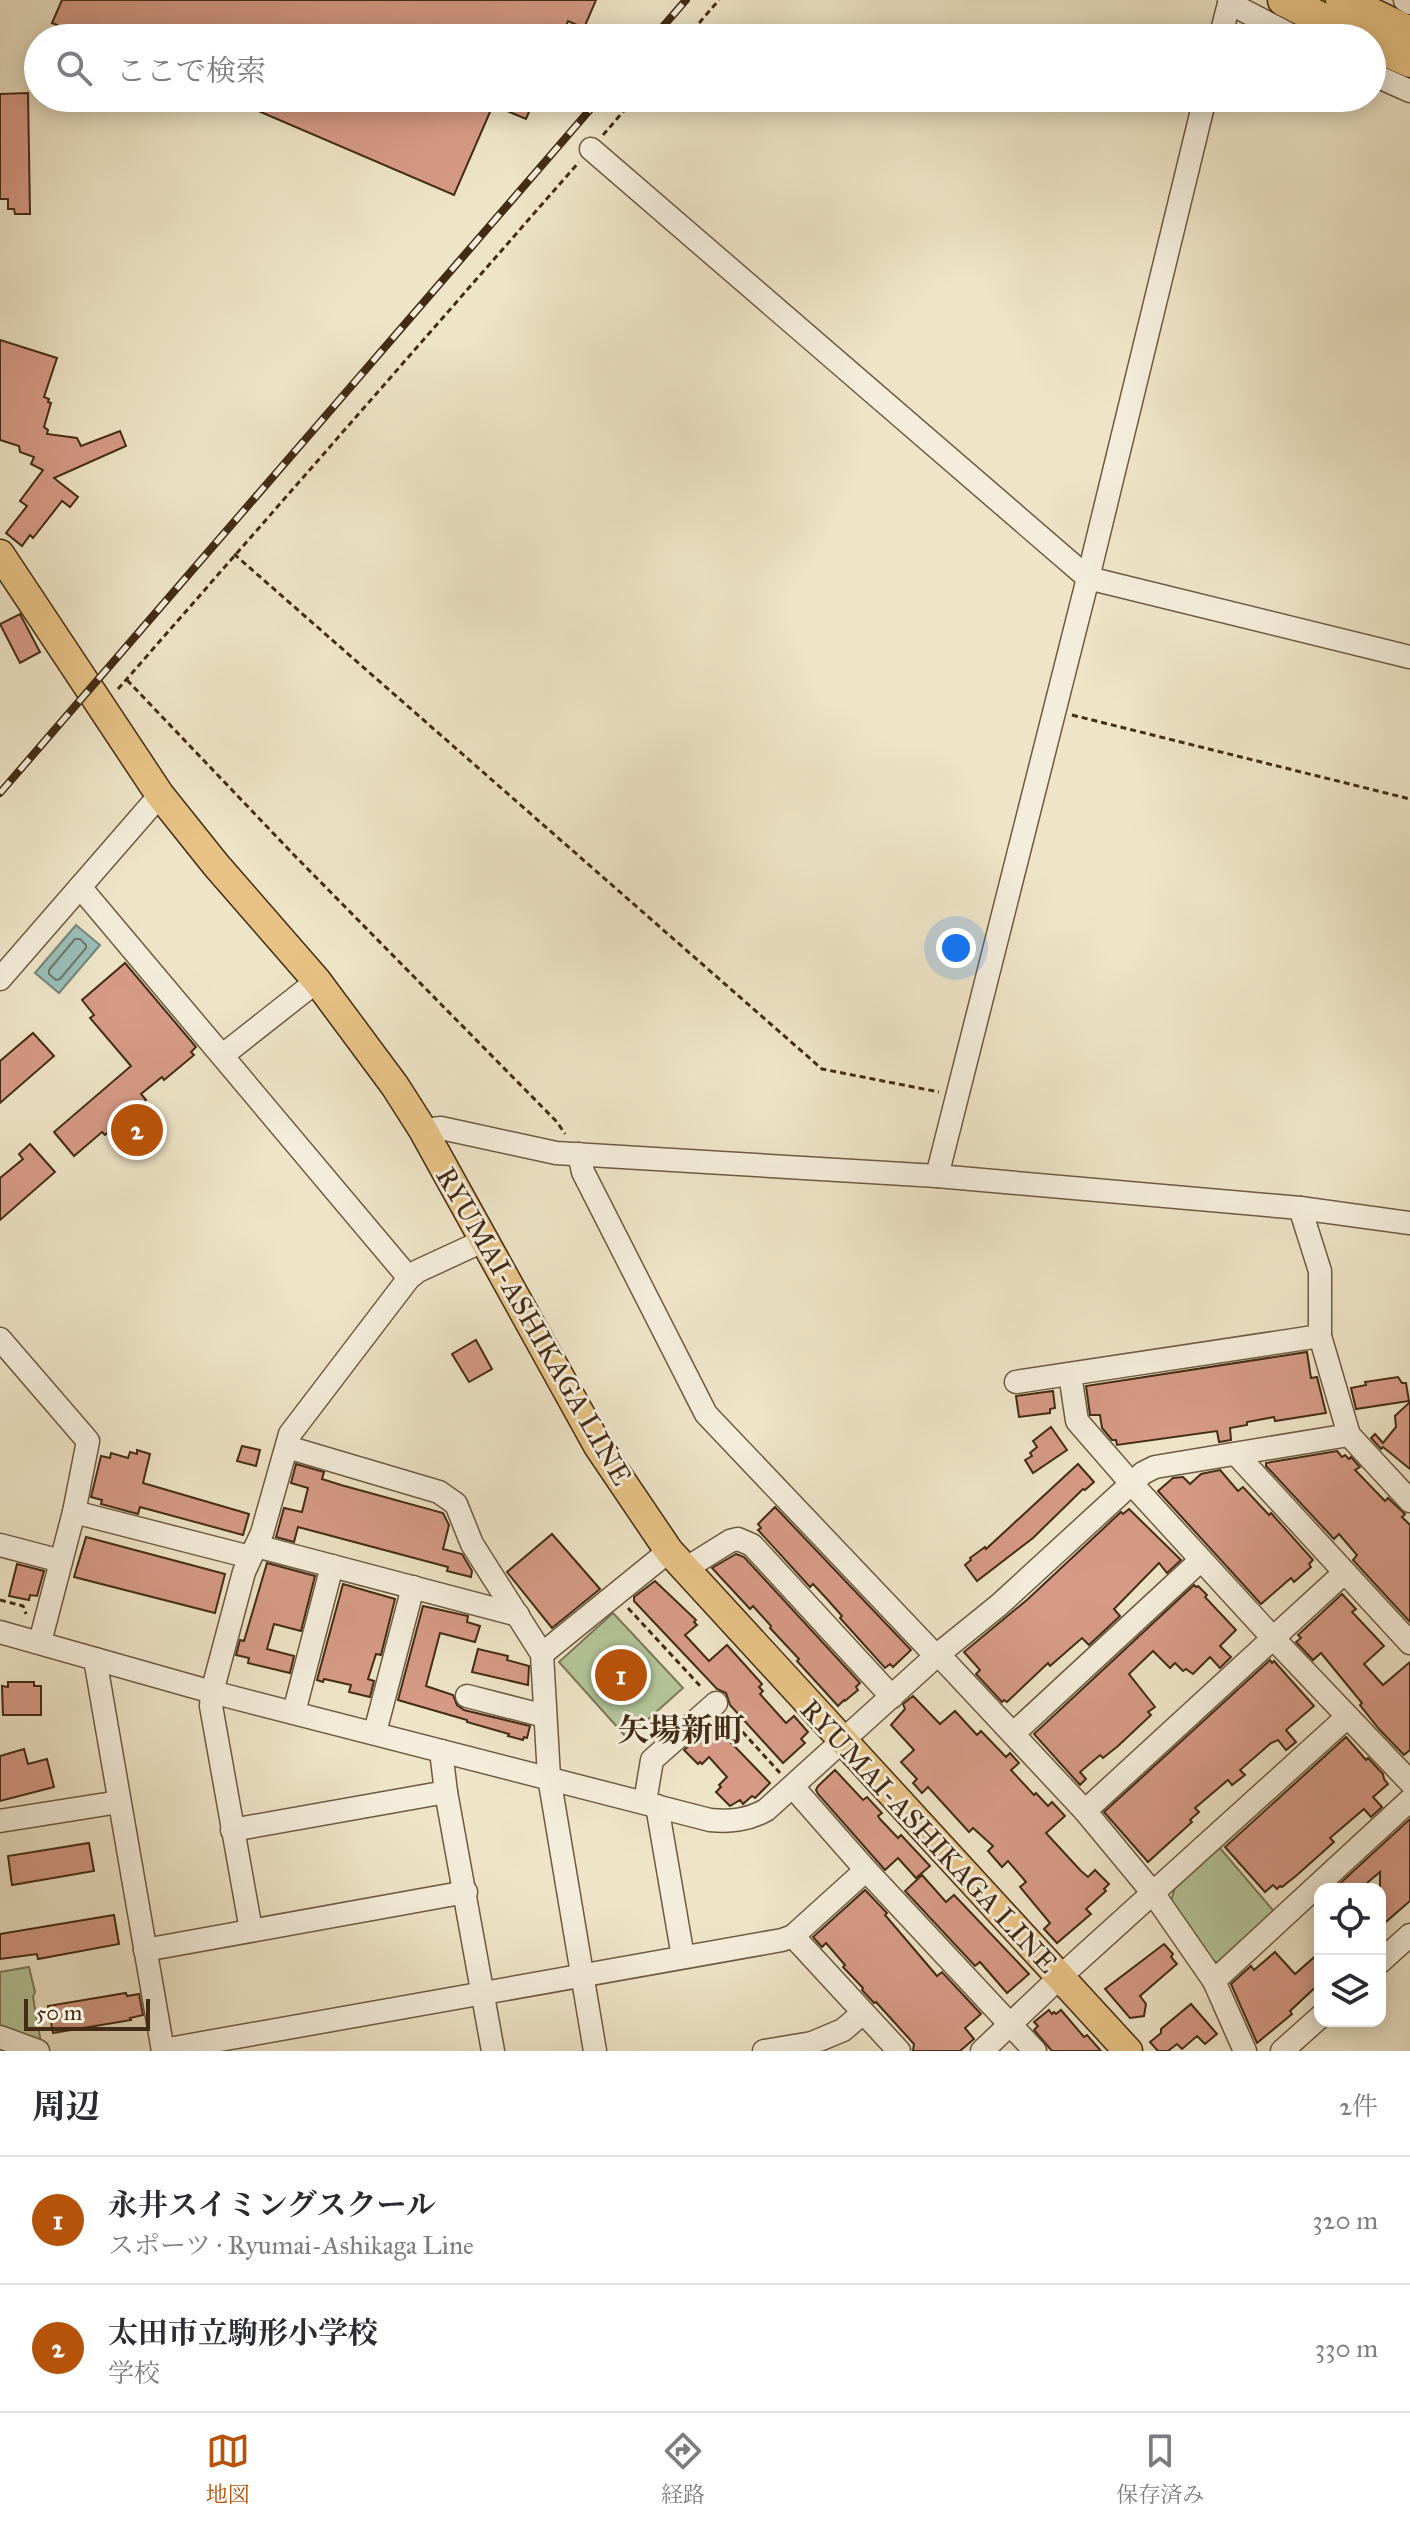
<!DOCTYPE html>
<html lang="ja">
<meta charset="utf-8">
<style>
:root{--surface:#fff;--page:#f7f7f7;--text:#2b2b33;--muted:#7c7c81;--line:#e1e1e2;--accent:#b45309}
body{margin:0;font-family:"IM FELL Great Primer","Noto Serif JP",serif;background:var(--page);color:var(--text)}
.controls{position:absolute;right:24px;bottom:24px;display:grid;overflow:hidden;border-radius:16px;box-shadow:0 4px 20px #0003}
.controls button{width:72px;height:72px;display:grid;place-items:center;padding:0;border:0;border-bottom:2px solid var(--line);background:var(--surface);color:var(--text);font:40px sans-serif}
.scale{position:absolute;left:24px;bottom:20px;width:126px;box-sizing:border-box;padding-left:8px;border:4px solid #432c15;border-top:0;font-size:22px;line-height:28px;white-space:nowrap;color:#432c15;-webkit-text-stroke:6px #f4eddb;paint-order:stroke}
.you{position:absolute;left:956px;top:948px;width:28px;height:28px;margin:-20px;border:6px solid #fff;border-radius:50%;background:#1a73e8;box-shadow:0 0 0 12px #1a73e833}
.badge{display:grid;place-items:center;width:52px;height:52px;border-radius:50%;background:var(--accent);color:#fff;font-size:26px;font-weight:700}
.pin{position:absolute;translate:-50% -50%;border:4px solid #fff;box-shadow:0 2px 8px #0006}
.list{margin:0;padding:0;list-style:none}
h2{display:flex;justify-content:space-between;align-items:center;height:104px;margin:0;padding:0 32px;font-size:34px}
h2 small{font-size:26px;font-weight:400;color:var(--muted)}
.list li{display:grid;grid-template-columns:52px 1fr auto;gap:24px;align-items:center;box-sizing:border-box;height:128px;padding:0 32px;border-top:2px solid var(--line)}
.list b{display:block;font-size:30px;white-space:nowrap}
.list p{margin:0;font-size:26px;white-space:nowrap;color:var(--muted)}
.list em{font-size:26px;font-style:normal;color:var(--muted)}
.icon{flex:none;width:44px;height:44px;fill:none;stroke:currentColor;stroke-width:2;stroke-linecap:round;stroke-linejoin:round}
.map{position:relative;flex:none;width:1410px;height:2051px;overflow:hidden}
.search{position:absolute;background:var(--surface);box-shadow:0 4px 20px #0003;left:24px;right:24px;top:24px;height:88px;display:flex;align-items:center;gap:20px;box-sizing:border-box;padding:0 28px;border-radius:44px;color:var(--muted);font-size:30px}
.sheet{height:360px;background:var(--surface)}
nav{display:flex;justify-content:space-around;align-items:center;box-sizing:border-box;height:112px;border-top:2px solid var(--line);background:var(--surface);font-size:22px;color:var(--muted)}
nav a{display:grid;justify-items:center;gap:4px}
nav .on{color:var(--accent)}
.map>svg:first-child{display:block}
.green{fill:#b4c599;stroke:#7c7857;stroke-width:2}
.water{fill:#99beb9;stroke:#778477;stroke-width:2}
.lines{fill:none;stroke-linecap:round;stroke-linejoin:round}
.shore{stroke:#6e7567;stroke-width:2}
.building{fill:#d69a86;stroke:#432c15;stroke-width:2}
.minor-casing{stroke:#6e5a42;stroke-width:25}
.major-casing{stroke:#432c15;stroke-width:31}
.highway-casing{stroke:#432c15;stroke-width:35}
.path{stroke:#432c15;stroke-width:3;stroke-dasharray:6 4;stroke-linecap:butt}
.minor{stroke:#f4eddb;stroke-width:22}
.major{stroke:#e7c284;stroke-width:28}
.highway{stroke:#e7c284;stroke-width:32}
.rail-casing{stroke:#432c15;stroke-width:8}
.rail{stroke:#f4eddb;stroke-width:5;stroke-dasharray:15;stroke-linecap:butt}
.labels{text-anchor:middle;dominant-baseline:central;stroke-width:6;stroke-linejoin:round;paint-order:stroke}
.street-label{font-size:28px;fill:#432c15;stroke:#f4eddb}
.quarter-label{font-size:32px;font-weight:bold;fill:#432c15;stroke:#f4eddb}
</style>
<div class="map">
<svg width="1410" height="2051" viewBox="0 0 1410 2051">
<rect width="100%" height="100%" fill="#eee4c7"/>
<filter id="stains"><feTurbulence type="fractalNoise" baseFrequency=".0025" numOctaves="4"/><feColorMatrix values="0 0 0 0 .2 0 0 0 0 .09 0 0 0 0 .02 0 0 0 .5 -.17"/></filter>
<radialGradient id="worn" r=".72"><stop offset=".6" stop-color="#630" stop-opacity="0"/><stop offset="1" stop-color="#630" stop-opacity=".3"/></radialGradient>
<!-- green -->
<g class="green">
<path d="M613 1613 683 1688 627 1738 559 1662Z"/>
<path d="M1219 1847 1277 1915 1221 1964 1206 1958 1170 1905 1175 1887Z"/>
<path d="M29 1967 35 1992 33 1997 41 2043 0 2028V1972Z"/>
</g>
<!-- water -->
<path class="water" d="M76 925 100 945 59 993 35 973Z"/>
<g class="lines">
<!-- shore -->
<path class="shore" d="M75 939H80L86 945V948L60 979 56 980 49 974V970Z"/>
</g>
<!-- building -->
<g class="building">
<path d="M62 0H596L584 28 568 21 561 38H88L52 23Z"/>
<path d="M28 93 30 214H15L14 209H8V199H0V94Z"/>
<path d="M228 98H535L526 119 493 105 454 195Z"/>
<path d="M0 340 57 358 44 397 49 399 48 402 51 403 44 427 48 430 47 434 77 438 81 446 120 431 126 446 54 478 78 497 70 507 62 501 33 538 30 535 22 546 6 533 27 506 20 501 43 470 31 464 34 457 20 452 19 446 0 440Z"/>
<path d="M20 614 40 652 20 663 0 624Z"/>
<path d="M125 963 196 1047 191 1052 194 1055 164 1080 162 1077 141 1094 146 1100 105 1135 102 1132 74 1156 54 1132 131 1066 90 1018 94 1015 82 1000Z"/>
<path d="M33 1033 54 1056 0 1103V1061Z"/>
<path d="M30 1144 55 1172 0 1220V1178L23 1159 19 1154Z"/>
<path d="M476 1340 492 1369 469 1382 452 1354Z"/>
<path d="M1307 1352 1311 1378 1317 1377 1326 1413 1275 1421 1274 1417 1247 1422V1425L1230 1428 1231 1440 1219 1442 1217 1431 1117 1445 1116 1440H1112L1102 1428 1100 1415H1090L1086 1386Z"/>
<path d="M1398 1377 1402 1383H1406L1409 1401 1356 1409 1351 1388 1366 1385 1365 1382Z"/>
<path d="M1053 1391 1055 1408 1050 1409V1413L1019 1417 1016 1396Z"/>
<path d="M1410 1402V1469L1383 1447 1381 1449 1371 1438 1375 1434 1383 1443 1396 1427 1395 1416Z"/>
<path d="M1051 1427 1067 1450 1033 1473 1025 1460 1032 1456 1030 1453 1037 1447 1033 1441Z"/>
<path d="M242 1446 260 1450 256 1466 237 1461Z"/>
<path d="M137 1450 150 1454 143 1483 249 1514 243 1535 140 1507 138 1514 101 1504 102 1500 91 1497 101 1456 110 1458 111 1453 128 1458 130 1452 137 1454Z"/>
<path d="M1337 1451 1342 1457 1345 1455 1349 1459 1351 1457 1360 1467 1355 1470 1385 1501 1388 1498 1405 1514 1402 1517 1410 1525V1622L1353 1560 1357 1555 1339 1534 1334 1539 1266 1466V1463Z"/>
<path d="M296 1464 324 1472 322 1479 341 1485 443 1513 449 1525 443 1549 462 1554 472 1571 471 1577 447 1571 448 1567 298 1527 294 1542 276 1537 284 1508 302 1512 308 1488 291 1483Z"/>
<path d="M1078 1464 1094 1482 1085 1490 1083 1489 1033 1538 977 1581 965 1565 971 1560 970 1558 985 1547 986 1549Z"/>
<path d="M1220 1470 1238 1491 1243 1487 1269 1515 1271 1513 1313 1560 1309 1564 1311 1567 1294 1582 1291 1578 1261 1604 1158 1491 1173 1478 1183 1477 1190 1484 1201 1474Z"/>
<path d="M775 1507 911 1650 893 1667 890 1664 885 1668 840 1618 842 1616 827 1599 813 1584 810 1587 758 1530 761 1528 758 1524Z"/>
<path d="M1129 1509 1181 1560 1167 1573 1159 1563 1114 1609 1120 1616 1089 1645 1082 1638 1050 1666 1048 1663 1007 1702 1004 1700 1002 1702 976 1674 980 1670 964 1652 1028 1599 1121 1512 1123 1514Z"/>
<path d="M552 1534 600 1589 552 1628 507 1572Z"/>
<path d="M86 1537 225 1574 215 1613 74 1577Z"/>
<path d="M736 1554 744 1557 860 1683 856 1687 858 1690 845 1701 844 1700 838 1706 797 1661 799 1659 770 1628 771 1626 753 1606 750 1609 712 1568Z"/>
<path d="M267 1563 315 1576 301 1631 274 1624 267 1649 294 1656 290 1673 248 1663 249 1658 236 1655 240 1640 244 1641Z"/>
<path d="M17 1564 44 1571 37 1596 30 1595 29 1600 9 1596Z"/>
<path d="M655 1581 696 1620 694 1622 697 1625 685 1635 709 1661 727 1645 762 1684 759 1687 763 1691 760 1694 786 1723 794 1716 808 1732 801 1739 805 1743 783 1763 730 1705 726 1693 717 1689 634 1601V1597Z"/>
<path d="M343 1584 395 1599 381 1655 376 1654 368 1679 374 1681 370 1697 349 1692 351 1685 324 1679 323 1682 317 1680Z"/>
<path d="M1194 1585 1196 1587 1198 1586 1207 1595 1205 1597 1236 1630 1220 1646 1231 1657 1220 1668 1210 1657 1193 1674 1186 1669 1183 1671 1175 1663 1170 1668 1153 1651 1129 1674 1155 1707 1148 1712 1151 1715 1118 1746 1103 1758 1100 1755 1080 1772 1086 1779 1080 1785 1034 1734Z"/>
<path d="M1342 1594 1356 1609 1352 1612 1384 1646 1364 1664 1383 1685 1410 1662V1750L1404 1755 1379 1729 1360 1705 1362 1703 1321 1653 1313 1660 1296 1642 1301 1638 1298 1635Z"/>
<path d="M423 1606 468 1616 467 1622 480 1626 475 1642 440 1633 426 1686 453 1695 457 1705 464 1710 530 1726 527 1738 524 1737 523 1740 508 1736 509 1734 467 1722V1720L398 1700Z"/>
<path d="M478 1649 508 1656 507 1660 529 1666 528 1685 472 1672Z"/>
<path d="M1270 1660 1272 1663 1274 1661 1314 1706 1286 1730 1296 1742 1286 1750 1278 1740 1271 1743 1240 1770 1245 1775 1232 1785 1228 1780 1195 1808 1199 1812 1190 1820 1192 1822 1148 1862 1104 1812Z"/>
<path d="M8 1682H34V1686H41V1715H3L2 1686 8 1687Z"/>
<path d="M913 1696 940 1724 955 1711 977 1735 981 1731 1006 1757 1010 1753 1019 1763 1011 1770 1034 1795 1036 1793 1048 1806 1052 1802 1065 1816 1046 1833 1081 1871 1088 1877 1095 1870 1109 1884 1104 1889 1106 1891 1086 1909 1091 1914 1057 1943 1044 1929 1050 1923 1020 1887 1026 1882 1008 1861 1002 1867 988 1851 993 1846 973 1828 969 1832 928 1787 922 1793 913 1783 917 1779 901 1762 914 1750 891 1725 905 1709 903 1704Z"/>
<path d="M713 1724 770 1783 755 1798 752 1796 743 1804 740 1800 730 1806 716 1792 721 1787 719 1785 727 1777 709 1757 702 1764 700 1762 698 1764 684 1750Z"/>
<path d="M1346 1737 1366 1760 1368 1758 1383 1774 1384 1779 1388 1784 1373 1797 1382 1807 1371 1817 1364 1809 1330 1838 1334 1842 1297 1875 1282 1887 1280 1886 1277 1889 1273 1885 1265 1892 1225 1847Z"/>
<path d="M24 1749 28 1764 47 1759 54 1787 0 1801V1756Z"/>
<path d="M835 1770 863 1800 867 1797 882 1813 878 1816 880 1819 898 1838 901 1835 930 1866 916 1878 898 1858 885 1870 818 1794 816 1790 818 1786Z"/>
<path d="M1410 1819V1901L1380 1927V1872L1360 1889H1334Z"/>
<path d="M89 1843 94 1871 12 1885 8 1856Z"/>
<path d="M922 1875 946 1902 954 1895 1029 1974 1007 1993 980 1962 975 1966 905 1891Z"/>
<path d="M865 1890 887 1913 885 1915 937 1976 942 1972 981 2014 965 2028 974 2039 960 2051H913L914 2044 876 2002 874 2003 862 1990 863 1988 843 1967 845 1965 826 1943 822 1947 813 1937Z"/>
<path d="M114 1915 119 1944 38 1959 37 1954 0 1959V1934Z"/>
<path d="M1164 1944 1173 1954 1171 1957 1177 1964 1140 1996 1146 2004 1144 2016 1130 2018 1105 1989Z"/>
<path d="M1275 1952 1295 1974 1320 1952V1983L1290 2011 1292 2014 1257 2043 1231 1984 1251 1966 1254 1970Z"/>
<path d="M126 1993 127 1996 139 1994 143 2015 130 2018 131 2020 53 2033 48 2006Z"/>
<path d="M1191 2004 1217 2034 1205 2044 1197 2036 1182 2049 1177 2044 1168 2051H1158L1150 2042 1161 2033V2029Z"/>
<path d="M1049 2010 1052 2014 1054 2012 1056 2014 1061 2010 1084 2037 1087 2035 1101 2051H1052L1034 2030 1038 2026 1034 2022Z"/>
</g>
<g class="lines">
<defs>
<g id="minor">
<path d="M1405 0 1410 3"/>
<path d="M1229 3 1297 38"/>
<path d="M1220 38 1230 0"/>
<path d="M1372 74 1410 91"/>
<path d="M591 149 1088 578 1410 657"/>
<path d="M80 887 409 1278"/>
<path d="M0 979 160 795"/>
<path d="M223 1055 317 981"/>
<path d="M423 1130 441 1128 556 1153 937 1176 1300 1208 1410 1223"/>
<path d="M579 1154 583 1172 706 1414 936 1656"/>
<path d="M937 1176 1088 578 1205 98"/>
<path d="M1300 1208 1320 1271V1336L1349 1435 1410 1501"/>
<path d="M0 1339 88 1441 74 1512 40 1642"/>
<path d="M1070 1374 1077 1421 1131 1483 1273 1638 1410 1782"/>
<path d="M1016 1382 1320 1336"/>
<path d="M287 1447 439 1492 456 1504 472 1544 542 1654 549 1777 595 2051"/>
<path d="M1237 1455 1410 1643"/>
<path d="M74 1512 250 1557"/>
<path d="M0 1545 61 1561"/>
<path d="M256 1546 518 1615"/>
<path d="M685 1569 730 1541 738 1539 752 1545 892 1697"/>
<path d="M0 1632 212 1692 710 1820C731 1822 748 1820 766 1810L936 1656 999 1605 1143 1473 1155 1467 1349 1435"/>
<path d="M542 1654 669 1551"/>
<path d="M939 1655 1085 1811 1153 1893 1214 1981 1245 2051"/>
<path d="M95 1659 163 2051"/>
<path d="M467 1696 545 1716"/>
<path d="M294 1712 332 1566"/>
<path d="M375 1732 413 1587"/>
<path d="M1014 1733 1201 1560"/>
<path d="M441 1751 446 1792 493 2051"/>
<path d="M793 1787 866 1870 1035 2051"/>
<path d="M645 1802 652 1760 716 1703"/>
<path d="M657 1806 683 1957"/>
<path d="M1085 1811 1344 1573"/>
<path d="M0 1821 119 1802"/>
<path d="M232 1830 446 1792"/>
<path d="M251 1930 211 1706 212 1692 244 1572 262 1533 290 1434 409 1278 418 1271 485 1240"/>
<path d="M793 1936 899 2051"/>
<path d="M145 1950 466 1892"/>
<path d="M1380 1962 1410 1935"/>
<path d="M1214 1981 1410 1800"/>
<path d="M0 2037 38 2051"/>
<path d="M163 2050 782 1940 793 1936 866 1870"/>
<path d="M764 2051 812 2043 843 2030 863 2013"/>
<path d="M982 2051 1060 1977 1346 1718"/>
<path d="M1282 2051 1320 2017"/>
</g>
<path id="major" d="M0 554 160 795 216 865 317 981 395 1086 423 1130 598 1446 669 1551 1128 2051"/>
<g id="highway">
<path d="M1284 0 1359 38"/>
<path d="M1342 0 1410 33"/>
<path d="M1372 44 1410 61"/>
</g>
</defs>
<!-- minor casing -->
<use href="#minor" class="minor-casing"/>
<!-- major casing -->
<use href="#major" class="major-casing"/>
<!-- highway casing -->
<use href="#highway" class="highway-casing"/>
<!-- path -->
<g class="path">
<path d="M686 38 719 0"/>
<path d="M603 135 635 98"/>
<path d="M234 554 822 1069 939 1092"/>
<path d="M127 680 294 855 557 1122 565 1134"/>
<path d="M118 689 579 162"/>
<path d="M1072 715 1410 799"/>
<path d="M0 1600 23 1606 26 1614"/>
<path d="M628 1608 702 1688"/>
<path d="M729 1717 780 1773"/>
</g>
<!-- minor -->
<use href="#minor" class="minor"/>
<!-- major -->
<use href="#major" class="major"/>
<!-- highway -->
<use href="#highway" class="highway"/>
<defs>
<g id="rail">
<path d="M653 38 686 0"/>
<path d="M0 793 600 98"/>
</g>
</defs>
<!-- rail casing -->
<use href="#rail" class="rail-casing"/>
<!-- rail -->
<use href="#rail" class="rail"/>
</g>
<g class="labels">
<!-- street labels -->
<g class="street-label">
<text transform="translate(534 1326) rotate(60)">RYUMAI-ASHIKAGA LINE</text>
<text transform="translate(929 1836) rotate(47)">RYUMAI-ASHIKAGA LINE</text>
</g>
<!-- quarter labels -->
<g class="quarter-label">
<text x="681" y="1730">矢場新町</text>
</g>
</g>
<rect width="100%" height="100%" filter="url(#stains)"/>
<rect width="100%" height="100%" fill="url(#worn)"/>
</svg>
<div class="controls">
<button><svg class="icon" aria-label="locate" viewBox="0 0 24 24"><circle cx="12" cy="12" r="6"/><path d="M12 2v4M12 18v4M2 12h4M18 12h4"/></svg></button>
<button><svg class="icon" aria-label="layers" viewBox="0 0 24 24"><path d="M12 4l9 5-9 5-9-5zM3 14l9 5 9-5"/></svg></button>
</div>
<div class="scale">50 m</div>
<div class="you"></div>
<div class="pin badge" style="left:621px;top:1675px">1</div>
<div class="pin badge" style="left:137px;top:1130px">2</div>
<div class="search"><svg class="icon" aria-label="search" viewBox="0 0 24 24"><circle cx="10" cy="10" r="6"/><path d="M15 15l6 6"/></svg>ここで検索</div>
</div>
<section class="sheet">
<h2>周辺<small>2件</small></h2>
<ul class="list">
<li><span class="badge">1</span><div><b>永井スイミングスクール</b><p>スポーツ · Ryumai-Ashikaga Line</p></div><em>320 m</em></li>
<li><span class="badge">2</span><div><b>太田市立駒形小学校</b><p>学校</p></div><em>330 m</em></li>
</ul>
</section>
<nav>
<a class="on"><svg class="icon" aria-label="map" viewBox="0 0 24 24"><path d="M3 6l6-2 6 2 6-2v14l-6 2-6-2-6 2zM9 4v14M15 6v14"/></svg>地図</a>
<a><svg class="icon" aria-label="directions" viewBox="0 0 24 24"><path d="M12 3l9 9-9 9-9-9zM9 14v-3h6M13 9l2 2-2 2"/></svg>経路</a>
<a><svg class="icon" aria-label="saved" viewBox="0 0 24 24"><path d="M7 4h10v16l-5-4-5 4z"/></svg>保存済み</a>
</nav>
